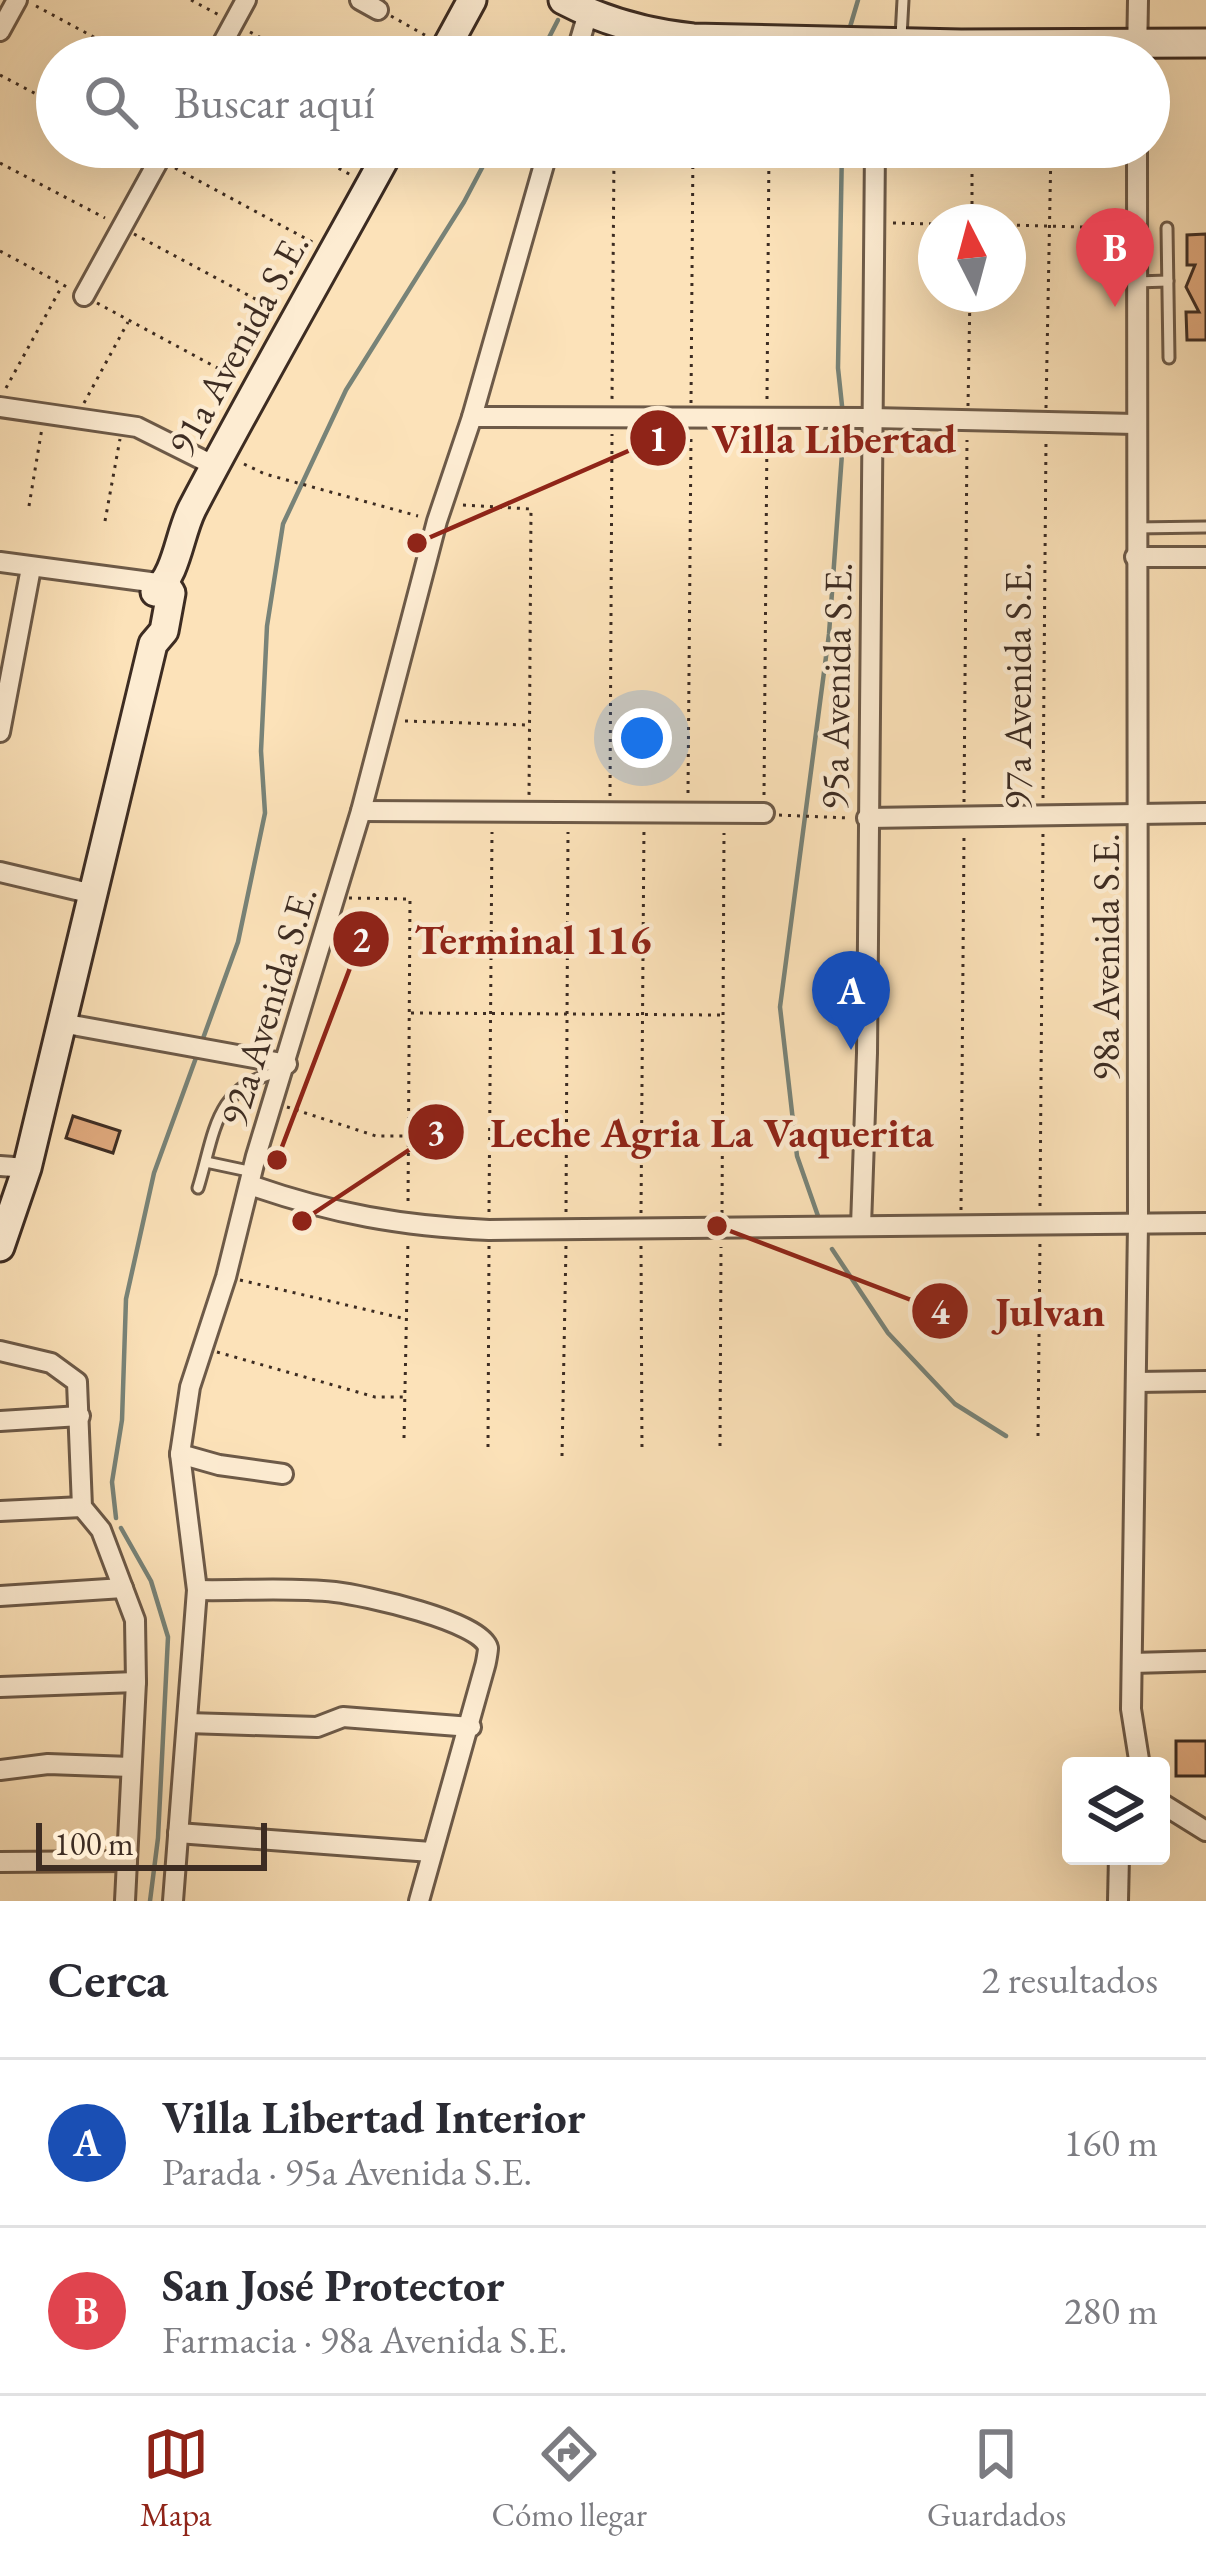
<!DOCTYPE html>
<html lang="es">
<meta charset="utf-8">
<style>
:root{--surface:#fff;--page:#f2f2f3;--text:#2b2b33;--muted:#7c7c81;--line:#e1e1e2;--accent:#8f2418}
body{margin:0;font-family:"EB Garamond",serif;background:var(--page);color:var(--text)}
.controls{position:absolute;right:36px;bottom:36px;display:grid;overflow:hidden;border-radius:12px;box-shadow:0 12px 48px #0002}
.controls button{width:108px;height:108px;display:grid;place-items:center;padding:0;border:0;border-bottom:3px solid var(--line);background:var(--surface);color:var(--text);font:60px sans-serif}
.compass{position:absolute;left:918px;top:204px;width:108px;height:108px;border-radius:50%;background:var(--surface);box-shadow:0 12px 48px #0002;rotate:354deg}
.scale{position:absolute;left:36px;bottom:30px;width:231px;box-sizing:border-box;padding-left:12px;border:6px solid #3d2c22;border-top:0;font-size:33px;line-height:42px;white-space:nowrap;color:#3d2c22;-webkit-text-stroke:9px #fdecd2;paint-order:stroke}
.you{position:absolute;left:642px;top:738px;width:42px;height:42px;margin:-30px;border:9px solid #fff;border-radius:50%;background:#1a73e8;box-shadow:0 0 0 18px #1a73e833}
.badge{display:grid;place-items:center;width:78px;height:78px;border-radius:50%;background:var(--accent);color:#fff;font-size:39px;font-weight:700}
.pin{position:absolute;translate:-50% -99px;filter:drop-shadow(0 3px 6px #0008)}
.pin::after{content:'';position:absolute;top:63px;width:42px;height:36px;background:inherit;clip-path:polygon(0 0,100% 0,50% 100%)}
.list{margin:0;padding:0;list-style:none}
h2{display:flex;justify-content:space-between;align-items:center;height:156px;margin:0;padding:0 48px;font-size:51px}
h2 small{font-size:39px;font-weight:400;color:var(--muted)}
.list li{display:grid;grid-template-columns:78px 1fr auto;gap:36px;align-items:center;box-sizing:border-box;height:168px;padding:0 48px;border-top:3px solid var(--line)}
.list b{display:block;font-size:45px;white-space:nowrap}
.list p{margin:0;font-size:39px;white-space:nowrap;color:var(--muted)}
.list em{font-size:39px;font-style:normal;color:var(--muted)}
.icon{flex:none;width:66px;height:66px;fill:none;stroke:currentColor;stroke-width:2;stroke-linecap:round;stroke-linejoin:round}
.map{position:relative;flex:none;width:1206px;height:1901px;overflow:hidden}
.search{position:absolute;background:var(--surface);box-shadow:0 12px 48px #0002;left:36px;right:36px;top:36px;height:132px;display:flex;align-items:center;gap:30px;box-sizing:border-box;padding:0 42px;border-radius:66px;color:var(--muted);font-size:45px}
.sheet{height:492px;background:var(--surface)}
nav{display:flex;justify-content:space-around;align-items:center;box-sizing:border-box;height:168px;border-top:3px solid var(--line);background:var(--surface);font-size:33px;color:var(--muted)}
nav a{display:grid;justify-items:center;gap:6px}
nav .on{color:var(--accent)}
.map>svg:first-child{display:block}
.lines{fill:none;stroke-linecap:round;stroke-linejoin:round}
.stream{stroke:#788378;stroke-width:4.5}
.building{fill:#e1aa7e;stroke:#3d2c22;stroke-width:3}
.lane-casing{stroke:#6d5a48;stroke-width:15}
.street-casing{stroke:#6d5a48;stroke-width:24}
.secondary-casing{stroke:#3d2c22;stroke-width:33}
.path{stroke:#3d2c22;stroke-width:3;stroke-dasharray:3 6;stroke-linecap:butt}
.lane{stroke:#fdecd2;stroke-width:9}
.street{stroke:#fdecd2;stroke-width:18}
.secondary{stroke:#fdecd2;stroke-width:27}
.labels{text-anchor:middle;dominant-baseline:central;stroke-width:9;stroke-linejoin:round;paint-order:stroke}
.street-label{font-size:39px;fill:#3d2c22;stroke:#fdecd2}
.leader{fill:none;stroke:#8f2418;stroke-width:4.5}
.callout-dot{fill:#8f2418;stroke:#fdecd2;stroke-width:4.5}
.mark-label{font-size:36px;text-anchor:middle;font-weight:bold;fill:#fff}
.callout-label{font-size:42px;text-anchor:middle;font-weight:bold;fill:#8f2418;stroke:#fdecd2;stroke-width:9;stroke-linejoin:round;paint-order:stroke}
</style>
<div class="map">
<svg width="1206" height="1901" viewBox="0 0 1206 1901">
<rect width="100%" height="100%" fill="#fce2b9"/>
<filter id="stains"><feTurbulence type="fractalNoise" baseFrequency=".00167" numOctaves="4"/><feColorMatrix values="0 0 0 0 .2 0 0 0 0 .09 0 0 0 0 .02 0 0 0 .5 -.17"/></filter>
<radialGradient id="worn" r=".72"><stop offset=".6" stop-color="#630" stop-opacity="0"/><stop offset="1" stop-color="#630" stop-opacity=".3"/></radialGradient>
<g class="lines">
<!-- stream -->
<g class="stream">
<path d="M850 27 858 0"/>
<path d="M539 57 558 20"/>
<path d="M842 147 838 368 843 415"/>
<path d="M201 1044 238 942 265 813 261 751 267 626 283 524 346 390 464 202 493 147"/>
<path d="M818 1216 797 1156 780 1007 829 634 844 426"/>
<path d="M832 1249 888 1333 955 1404 1006 1436"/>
<path d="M116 1518 112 1482 122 1420 126 1299 154 1173 197 1055"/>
<path d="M121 1528 151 1581 168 1637 158 1838 150 1901"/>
</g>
</g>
<!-- building -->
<g class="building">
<path d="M1206 234V340H1187L1186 312H1199L1186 287 1195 265H1187V235Z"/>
<path d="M73 1116 120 1131 113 1153 66 1138Z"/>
<rect x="1176" y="1741" width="30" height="35"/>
</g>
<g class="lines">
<defs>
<g id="lane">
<path d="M901 37 903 0"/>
<path d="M1167 228 1169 358"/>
<path d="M1136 282 1168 281"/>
<path d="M1135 528 1206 527"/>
<path d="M206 1162 253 1172"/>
<path d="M198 1188C215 1133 214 1086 279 1072"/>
</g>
<g id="street">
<path d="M360 0 378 10"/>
<path d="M0 31 17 0"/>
<path d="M215 57 246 0"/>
<path d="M575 57 588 13"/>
<path d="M1137 57 1138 0"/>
<path d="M1137 147 1138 1224 1131 1709 1140 1766"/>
<path d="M84 296 166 147"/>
<path d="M0 407 137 427 215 466"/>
<path d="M472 417 872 418 1135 424"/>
<path d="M1135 557H1206"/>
<path d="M0 562 165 584"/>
<path d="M0 732 31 568"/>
<path d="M361 811 764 813"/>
<path d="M867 818 1206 813"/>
<path d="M0 872 93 894"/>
<path d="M61 1023 287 1064"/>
<path d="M0 1166 27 1168"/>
<path d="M250 1185C333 1214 402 1226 489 1230L1206 1223"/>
<path d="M861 1226 867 1053 875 147"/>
<path d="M0 1351 51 1363 77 1382 82 1507 101 1530 135 1620 136 1682 125 1901"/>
<path d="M1136 1382 1206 1381"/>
<path d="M0 1421 80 1416"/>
<path d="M180 1454 219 1465 283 1474"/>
<path d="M0 1511 82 1507"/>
<path d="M197 1590C242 1591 290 1587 335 1592 362 1595 482 1621 488 1648 488 1651 486 1663 485 1666L419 1901"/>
<path d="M0 1596 123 1588"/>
<path d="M1132 1663 1206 1661"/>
<path d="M0 1687 136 1682"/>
<path d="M187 1723 317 1727 343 1717 471 1727"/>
<path d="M0 1770 48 1764 131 1767"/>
<path d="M1161 1803 1206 1831"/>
<path d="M178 1833 431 1852"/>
<path d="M0 1862 127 1861"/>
<path d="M173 1901 197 1590 180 1454 190 1387 226 1277 256 1156 361 811 437 521 472 417 549 147"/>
<path d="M1118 1901 1119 1856"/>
</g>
<g id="secondary">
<path d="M563 0C605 22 646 33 693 38L961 44 1206 43"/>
<path d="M441 57 472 0"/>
<path d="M155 592C177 574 179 535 192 509 256 387 325 268 391 147"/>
<path d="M0 1247 27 1168 153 644 164 631 171 593 165 584"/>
</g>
</defs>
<!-- lane casing -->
<use href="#lane" class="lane-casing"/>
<!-- street casing -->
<use href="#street" class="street-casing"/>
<!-- secondary casing -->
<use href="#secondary" class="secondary-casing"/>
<!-- path -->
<g class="path">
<path d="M191 0 221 16"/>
<path d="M36 6 131 57"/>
<path d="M391 16 430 38"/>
<path d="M250 32 297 57"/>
<path d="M0 75 57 105"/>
<path d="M299 147 351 175"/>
<path d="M586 147 614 155 612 400"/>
<path d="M0 163 105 218"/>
<path d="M175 168 314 243"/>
<path d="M972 222V147"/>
<path d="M893 223 936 224"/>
<path d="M1008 225 1120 228"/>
<path d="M134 234 274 309"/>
<path d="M0 251 67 287"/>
<path d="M97 303 236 378"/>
<path d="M6 388 62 286"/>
<path d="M767 399 769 147"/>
<path d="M84 403 128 322"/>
<path d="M691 403 693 147"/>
<path d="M968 406 970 294"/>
<path d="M1046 408 1051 147"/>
<path d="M244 464 265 474 418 516"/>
<path d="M463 505 531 509 529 798"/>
<path d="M29 506 42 428"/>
<path d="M105 521 120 439"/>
<path d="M405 721 527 725"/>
<path d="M688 793 691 437"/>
<path d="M764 795 767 432"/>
<path d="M610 796 612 434"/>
<path d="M1043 798 1046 441"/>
<path d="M964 802 967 440"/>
<path d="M779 815 848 818"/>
<path d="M349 898 410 899 408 1206"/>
<path d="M411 1013 720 1015"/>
<path d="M287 1107 376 1136H405"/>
<path d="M1040 1206 1043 831"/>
<path d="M961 1210 964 836"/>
<path d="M489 1212 492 832"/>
<path d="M566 1212 568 832"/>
<path d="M641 1213 644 826"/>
<path d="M722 1213 724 833"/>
<path d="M641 1246 642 1453"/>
<path d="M240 1280 406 1319"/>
<path d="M217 1352 375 1397H405"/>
<path d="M1038 1436 1040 1239"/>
<path d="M404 1438 408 1240"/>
<path d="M720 1446 721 1247"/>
<path d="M488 1447 489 1245"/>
<path d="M562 1456 566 1246"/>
</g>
<!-- lane -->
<use href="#lane" class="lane"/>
<!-- street -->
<use href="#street" class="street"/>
<!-- secondary -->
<use href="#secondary" class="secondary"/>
</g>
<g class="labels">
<!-- street labels -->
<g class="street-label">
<text transform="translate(238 344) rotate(-61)">91a Avenida S.E.</text>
<text transform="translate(836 686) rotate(-89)">95a Avenida S.E.</text>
<text transform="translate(1017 686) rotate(-90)">97a Avenida S.E.</text>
<text transform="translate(1105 957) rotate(-90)">98a Avenida S.E.</text>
<text transform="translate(268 1006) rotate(-73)">92a Avenida S.E.</text>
</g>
</g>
<!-- callouts -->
<path class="leader" d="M417 543L658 438M277 1160L361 939M302 1221L436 1132M717 1226L940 1311"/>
<g class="callout-dot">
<circle cx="417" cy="543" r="12"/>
<circle cx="277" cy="1160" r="12"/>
<circle cx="302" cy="1221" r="12"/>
<circle cx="717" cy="1226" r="12"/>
<circle cx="658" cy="438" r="30"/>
<circle cx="361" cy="939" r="30"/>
<circle cx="436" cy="1132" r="30"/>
<circle cx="940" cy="1311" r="30"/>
</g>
<g class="mark-label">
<text x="658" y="451">1</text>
<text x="361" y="952">2</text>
<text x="436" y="1145">3</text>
<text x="940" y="1324">4</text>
</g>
<g class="callout-label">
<text x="834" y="453">Villa Libertad</text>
<text x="533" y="954">Terminal 116</text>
<text x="712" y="1147">Leche Agria La Vaquerita</text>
<text x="1050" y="1326">Julvan</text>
</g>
<rect width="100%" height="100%" filter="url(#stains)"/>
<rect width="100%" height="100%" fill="url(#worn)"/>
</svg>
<div class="controls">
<button><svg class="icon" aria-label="layers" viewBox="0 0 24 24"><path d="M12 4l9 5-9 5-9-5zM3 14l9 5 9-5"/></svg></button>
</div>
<svg class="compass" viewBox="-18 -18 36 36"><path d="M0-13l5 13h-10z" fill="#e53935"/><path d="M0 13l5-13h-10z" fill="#7c7c81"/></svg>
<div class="scale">100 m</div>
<div class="you"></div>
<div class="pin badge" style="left:851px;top:1050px;background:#1a4fb4">A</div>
<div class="pin badge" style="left:1115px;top:307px;background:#e0444e">B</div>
<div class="search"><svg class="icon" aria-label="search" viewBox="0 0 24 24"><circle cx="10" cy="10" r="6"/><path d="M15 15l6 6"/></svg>Buscar aquí</div>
</div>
<section class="sheet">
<h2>Cerca<small>2 resultados</small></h2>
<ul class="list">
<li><span class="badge" style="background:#1a4fb4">A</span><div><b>Villa Libertad Interior</b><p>Parada · 95a Avenida S.E.</p></div><em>160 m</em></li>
<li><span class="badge" style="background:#e0444e">B</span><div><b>San José Protector</b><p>Farmacia · 98a Avenida S.E.</p></div><em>280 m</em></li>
</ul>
</section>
<nav>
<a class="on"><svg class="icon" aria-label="map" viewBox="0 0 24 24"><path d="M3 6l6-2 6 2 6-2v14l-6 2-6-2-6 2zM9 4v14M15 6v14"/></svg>Mapa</a>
<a><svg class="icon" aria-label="directions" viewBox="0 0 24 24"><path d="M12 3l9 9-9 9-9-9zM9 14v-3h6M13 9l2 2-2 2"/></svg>Cómo llegar</a>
<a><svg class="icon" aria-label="saved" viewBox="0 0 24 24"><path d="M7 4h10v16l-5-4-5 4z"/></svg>Guardados</a>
</nav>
